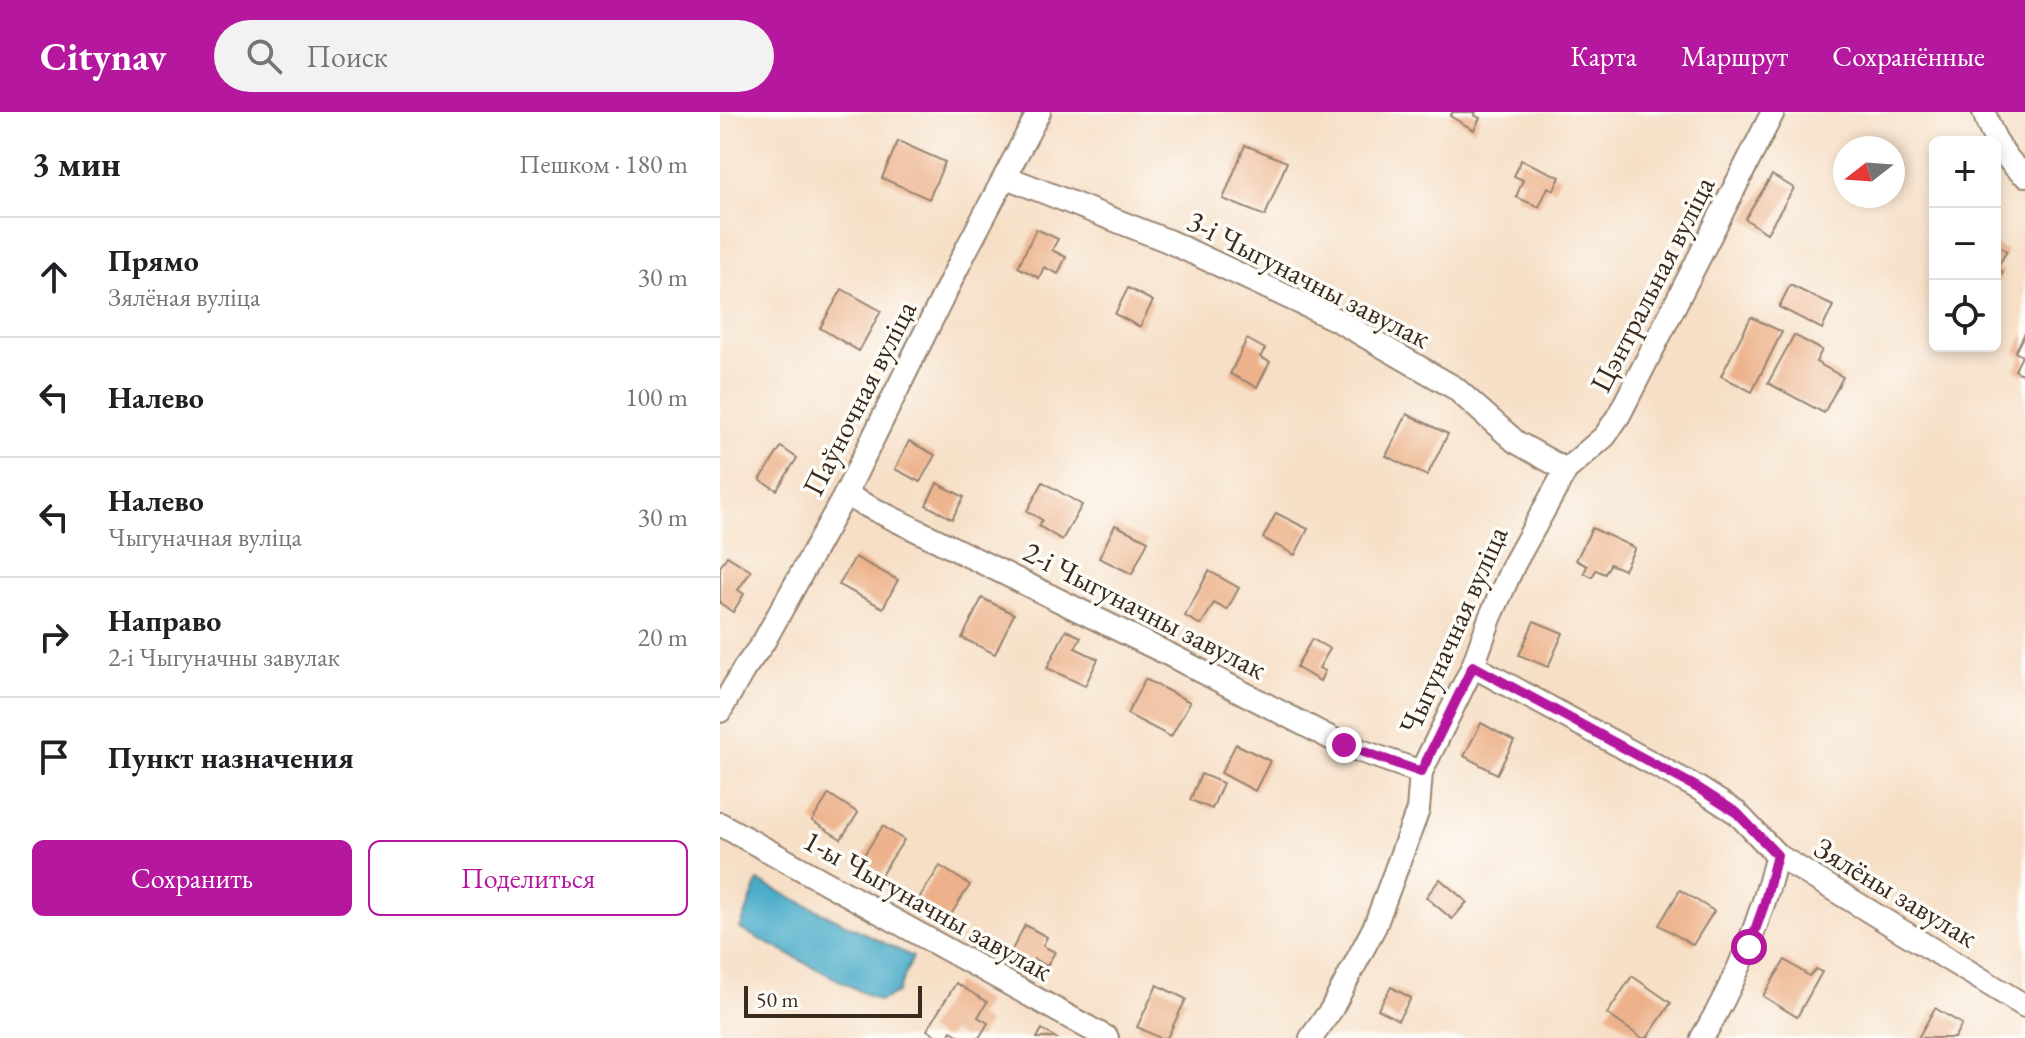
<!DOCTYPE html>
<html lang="ru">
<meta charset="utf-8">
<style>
:root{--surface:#fff;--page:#f2f2f2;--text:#202124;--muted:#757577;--line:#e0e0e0;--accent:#b5179e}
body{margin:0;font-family:"EB Garamond",serif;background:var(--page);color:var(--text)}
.controls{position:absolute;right:24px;top:24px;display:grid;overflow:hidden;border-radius:12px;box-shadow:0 4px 12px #0003}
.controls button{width:72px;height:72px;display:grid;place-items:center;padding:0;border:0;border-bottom:2px solid var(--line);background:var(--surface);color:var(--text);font:40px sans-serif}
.compass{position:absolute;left:1113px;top:24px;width:72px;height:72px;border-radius:50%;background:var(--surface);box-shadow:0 4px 12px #0003;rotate:253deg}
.scale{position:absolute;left:24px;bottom:20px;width:178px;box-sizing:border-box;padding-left:8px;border:4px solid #3b2a1e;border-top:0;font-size:22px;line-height:28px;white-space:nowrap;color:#3b2a1e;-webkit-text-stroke:6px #fdfcf7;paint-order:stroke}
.stop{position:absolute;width:24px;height:24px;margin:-18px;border:6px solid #b5179e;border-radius:50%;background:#fff}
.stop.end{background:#b5179e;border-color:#fff;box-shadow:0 2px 8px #0008}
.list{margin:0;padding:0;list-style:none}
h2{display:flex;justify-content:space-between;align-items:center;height:104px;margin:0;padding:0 32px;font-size:34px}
h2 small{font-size:26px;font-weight:400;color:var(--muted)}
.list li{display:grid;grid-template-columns:52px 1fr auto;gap:24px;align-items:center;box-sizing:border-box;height:120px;padding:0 32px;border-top:2px solid var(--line)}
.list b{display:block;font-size:30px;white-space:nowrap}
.list p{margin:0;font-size:26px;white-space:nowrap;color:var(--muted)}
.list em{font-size:26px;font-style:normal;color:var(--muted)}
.actions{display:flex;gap:16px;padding:24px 32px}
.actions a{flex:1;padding:18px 0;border:2px solid var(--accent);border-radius:12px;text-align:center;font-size:28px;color:var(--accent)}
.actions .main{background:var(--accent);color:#fff}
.icon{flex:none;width:44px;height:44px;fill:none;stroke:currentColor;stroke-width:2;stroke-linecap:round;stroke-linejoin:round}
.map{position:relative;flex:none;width:1305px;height:926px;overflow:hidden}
header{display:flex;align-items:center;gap:48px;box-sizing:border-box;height:112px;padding:0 40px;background:var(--accent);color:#fff}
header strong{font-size:38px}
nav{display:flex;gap:44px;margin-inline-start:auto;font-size:28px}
.search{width:560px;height:72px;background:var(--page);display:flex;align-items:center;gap:20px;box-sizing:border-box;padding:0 28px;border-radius:44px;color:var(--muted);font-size:30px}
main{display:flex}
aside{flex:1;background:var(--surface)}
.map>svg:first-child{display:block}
.water{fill:#4aacc9;stroke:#426b74;stroke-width:2}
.building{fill:#edb28b}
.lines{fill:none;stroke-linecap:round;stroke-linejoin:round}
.street-casing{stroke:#988472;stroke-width:26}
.street{stroke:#fff;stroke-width:22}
.route{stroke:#b5179e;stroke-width:10}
.labels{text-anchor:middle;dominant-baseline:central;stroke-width:7;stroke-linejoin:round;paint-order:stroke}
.street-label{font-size:30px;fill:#3b2a1e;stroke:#fdfcf7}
</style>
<header>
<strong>Citynav</strong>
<div class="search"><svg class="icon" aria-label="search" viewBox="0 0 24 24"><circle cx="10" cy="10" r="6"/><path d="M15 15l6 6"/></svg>Поиск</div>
<nav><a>Карта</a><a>Маршрут</a><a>Сохранённые</a></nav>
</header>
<main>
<aside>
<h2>3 мин<small>Пешком · 180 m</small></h2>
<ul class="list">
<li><svg class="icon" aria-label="ahead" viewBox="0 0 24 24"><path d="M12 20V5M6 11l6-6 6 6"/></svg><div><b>Прямо</b><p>Зялёная вуліца</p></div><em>30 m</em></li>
<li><svg class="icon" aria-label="left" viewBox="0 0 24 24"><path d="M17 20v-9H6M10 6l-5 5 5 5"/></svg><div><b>Налево</b></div><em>100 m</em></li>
<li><svg class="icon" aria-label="left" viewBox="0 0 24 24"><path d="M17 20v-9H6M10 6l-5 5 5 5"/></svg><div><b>Налево</b><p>Чыгуначная вуліца</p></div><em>30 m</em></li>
<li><svg class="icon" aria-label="right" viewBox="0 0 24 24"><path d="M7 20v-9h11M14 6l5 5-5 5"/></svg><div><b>Направо</b><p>2-і Чыгуначны завулак</p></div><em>20 m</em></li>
<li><svg class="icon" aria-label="arrive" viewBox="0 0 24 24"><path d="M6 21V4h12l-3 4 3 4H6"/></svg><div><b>Пункт назначения</b></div></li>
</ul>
<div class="actions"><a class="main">Сохранить</a><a>Поделиться</a></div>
</aside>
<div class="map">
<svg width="1305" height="926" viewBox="0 0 1305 926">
<rect width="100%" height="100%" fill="#fdfcf7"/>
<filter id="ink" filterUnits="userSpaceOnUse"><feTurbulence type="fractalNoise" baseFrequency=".0125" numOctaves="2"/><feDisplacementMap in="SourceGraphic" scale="16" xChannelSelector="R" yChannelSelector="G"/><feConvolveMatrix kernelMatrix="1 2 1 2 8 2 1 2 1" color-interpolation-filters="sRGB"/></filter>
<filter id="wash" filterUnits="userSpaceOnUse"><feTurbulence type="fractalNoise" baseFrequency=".006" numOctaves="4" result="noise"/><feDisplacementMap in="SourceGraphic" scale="32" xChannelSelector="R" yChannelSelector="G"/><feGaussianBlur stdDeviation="1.8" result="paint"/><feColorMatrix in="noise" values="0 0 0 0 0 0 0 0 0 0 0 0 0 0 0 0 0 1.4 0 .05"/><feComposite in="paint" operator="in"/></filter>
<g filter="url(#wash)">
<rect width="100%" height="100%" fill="#f6dfc6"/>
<!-- water -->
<path class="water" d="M38 769 193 845 177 881 159 889 20 817Z"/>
<g id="blocks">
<!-- building -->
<g class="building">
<path d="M733 0H756L754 3 760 6 754 18 730 4Z"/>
<path d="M178 29 225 50 209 87 162 66Z"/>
<path d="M525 33 567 50 545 104 503 87Z"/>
<path d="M801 48 840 65 834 78 828 75 819 95 796 85 803 68 794 64Z"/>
<path d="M1052 63 1074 76 1047 121 1025 107Z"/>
<path d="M316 117 338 127 332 138 346 145 338 162 324 155 319 166 298 155Z"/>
<path d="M1275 132 1287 139 1277 156 1283 160 1275 174Z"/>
<path d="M1070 173 1113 194 1102 217 1059 195Z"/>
<path d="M408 176 433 189 420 215 395 202Z"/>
<path d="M122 177 161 199 139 239 100 216Z"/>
<path d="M1031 205 1062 220 1032 280 1001 264Z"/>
<path d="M1305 221V264L1295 258 1302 244 1295 240Z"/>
<path d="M1074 223 1102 238 1096 250 1123 265 1104 301 1048 271Z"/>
<path d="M527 227 545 237 540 245 550 250 537 275 510 262Z"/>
<path d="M687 302 728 322 707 364 666 344Z"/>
<path d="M189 329 215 343 200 370 175 357Z"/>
<path d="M61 335 77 346 57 378 40 368Z"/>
<path d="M323 370 362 393 342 428 319 414 322 408 307 399Z"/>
<path d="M217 371 244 385 232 407 206 393Z"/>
<path d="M556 401 588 417 575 443 543 426Z"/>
<path d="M395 413 428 429 412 462 379 446Z"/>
<path d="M872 416 915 436 904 458 890 452 885 462 876 458 872 465 864 461 867 454 856 448Z"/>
<path d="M7 444 31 459 18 478 24 482 13 500 0 491V455Z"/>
<path d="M135 445 178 468 163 496 119 473Z"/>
<path d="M489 459 519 476 507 498 494 491 481 513 465 504Z"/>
<path d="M262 486 294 502 275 542 242 526Z"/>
<path d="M814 509 843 521 828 555 799 543Z"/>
<path d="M346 518 361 525 355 536 378 547 365 574 327 556Z"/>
<path d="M592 527 610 537 599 556 605 559 600 569 576 555Z"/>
<path d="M425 567 470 590 451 625 407 602Z"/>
<path d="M761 611 794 629 777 662 744 644Z"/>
<path d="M516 632 550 649 535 679 501 661Z"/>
<path d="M481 662 503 671 492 697 470 688Z"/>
<path d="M109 682 138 701 121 727 92 709Z"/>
<path d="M163 714 184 728 159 766 138 752Z"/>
<path d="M220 754 250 773 226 810 196 791Z"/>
<path d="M720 767 747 790 732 807 706 785Z"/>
<path d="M960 778 994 799 973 833 939 813Z"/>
<path d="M305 813 327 825 323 834 335 840 327 854 314 847 308 858 287 847Z"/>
<path d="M1065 848 1089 864 1096 857 1102 860 1077 905 1043 884Z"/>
<path d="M912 864 951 891 927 926H922L887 902Z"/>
<path d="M236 871 267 890 258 905 268 911 259 926H243L231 919 227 926H220L207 918Z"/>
<path d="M437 873 466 887 447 926H440L417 915Z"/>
<path d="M671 875 691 886 678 908 658 897Z"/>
<path d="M1215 896 1242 912 1234 926H1198Z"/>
<path d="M322 917 336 926H317Z"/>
</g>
</g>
</g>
<g filter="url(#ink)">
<use href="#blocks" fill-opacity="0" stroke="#988472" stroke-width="2"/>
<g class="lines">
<defs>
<g id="street">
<path d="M1264 0C1271 23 1285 49 1305 63"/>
<path d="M286 65 448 129 617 208 735 276 796 330 846 358"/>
<path d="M125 383 448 542 624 633 701 660"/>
<path d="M753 554 978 676 1017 701 1057 743 1305 894"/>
<path d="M0 599 24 557 43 531 125 383 245 140 319 0"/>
<path d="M0 712 387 926"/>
<path d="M591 926 611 898 655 814 698 698 701 660 753 554 770 506 794 452 846 358 885 324 899 303 1053 0"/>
<path d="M982 926C1017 868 1041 808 1057 743"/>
</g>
</defs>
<!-- street casing -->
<use href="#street" class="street-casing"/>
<!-- street -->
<use href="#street" class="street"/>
</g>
</g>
<g class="lines" filter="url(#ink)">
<!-- route -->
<path class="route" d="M624 633 701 660 753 554 978 676 1017 701 1057 743 1044 793 1029 835"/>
</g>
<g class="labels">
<!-- street labels -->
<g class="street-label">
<text transform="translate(589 167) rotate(27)">3-і Чыгуначны завулак</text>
<text transform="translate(932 172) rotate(-63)">Цэнтральная вуліца</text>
<text transform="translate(139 286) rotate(-63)">Паўночная вуліца</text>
<text transform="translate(425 498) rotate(27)">2-і Чыгуначны завулак</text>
<text transform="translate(733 518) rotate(-66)">Чыгуначная вуліца</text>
<text transform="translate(1176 780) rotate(31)">Зялёны завулак</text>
<text transform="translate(208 793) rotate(29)">1-ы Чыгуначны завулак</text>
</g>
</g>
</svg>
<div class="controls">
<button>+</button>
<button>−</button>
<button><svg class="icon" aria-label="locate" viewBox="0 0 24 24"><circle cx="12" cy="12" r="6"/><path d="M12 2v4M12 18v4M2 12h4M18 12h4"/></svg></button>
</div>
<svg class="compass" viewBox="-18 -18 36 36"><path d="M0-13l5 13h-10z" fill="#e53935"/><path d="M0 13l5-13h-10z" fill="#757577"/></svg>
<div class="scale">50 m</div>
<div class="stop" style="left:1029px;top:835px"></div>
<div class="stop end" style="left:624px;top:633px"></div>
</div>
</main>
